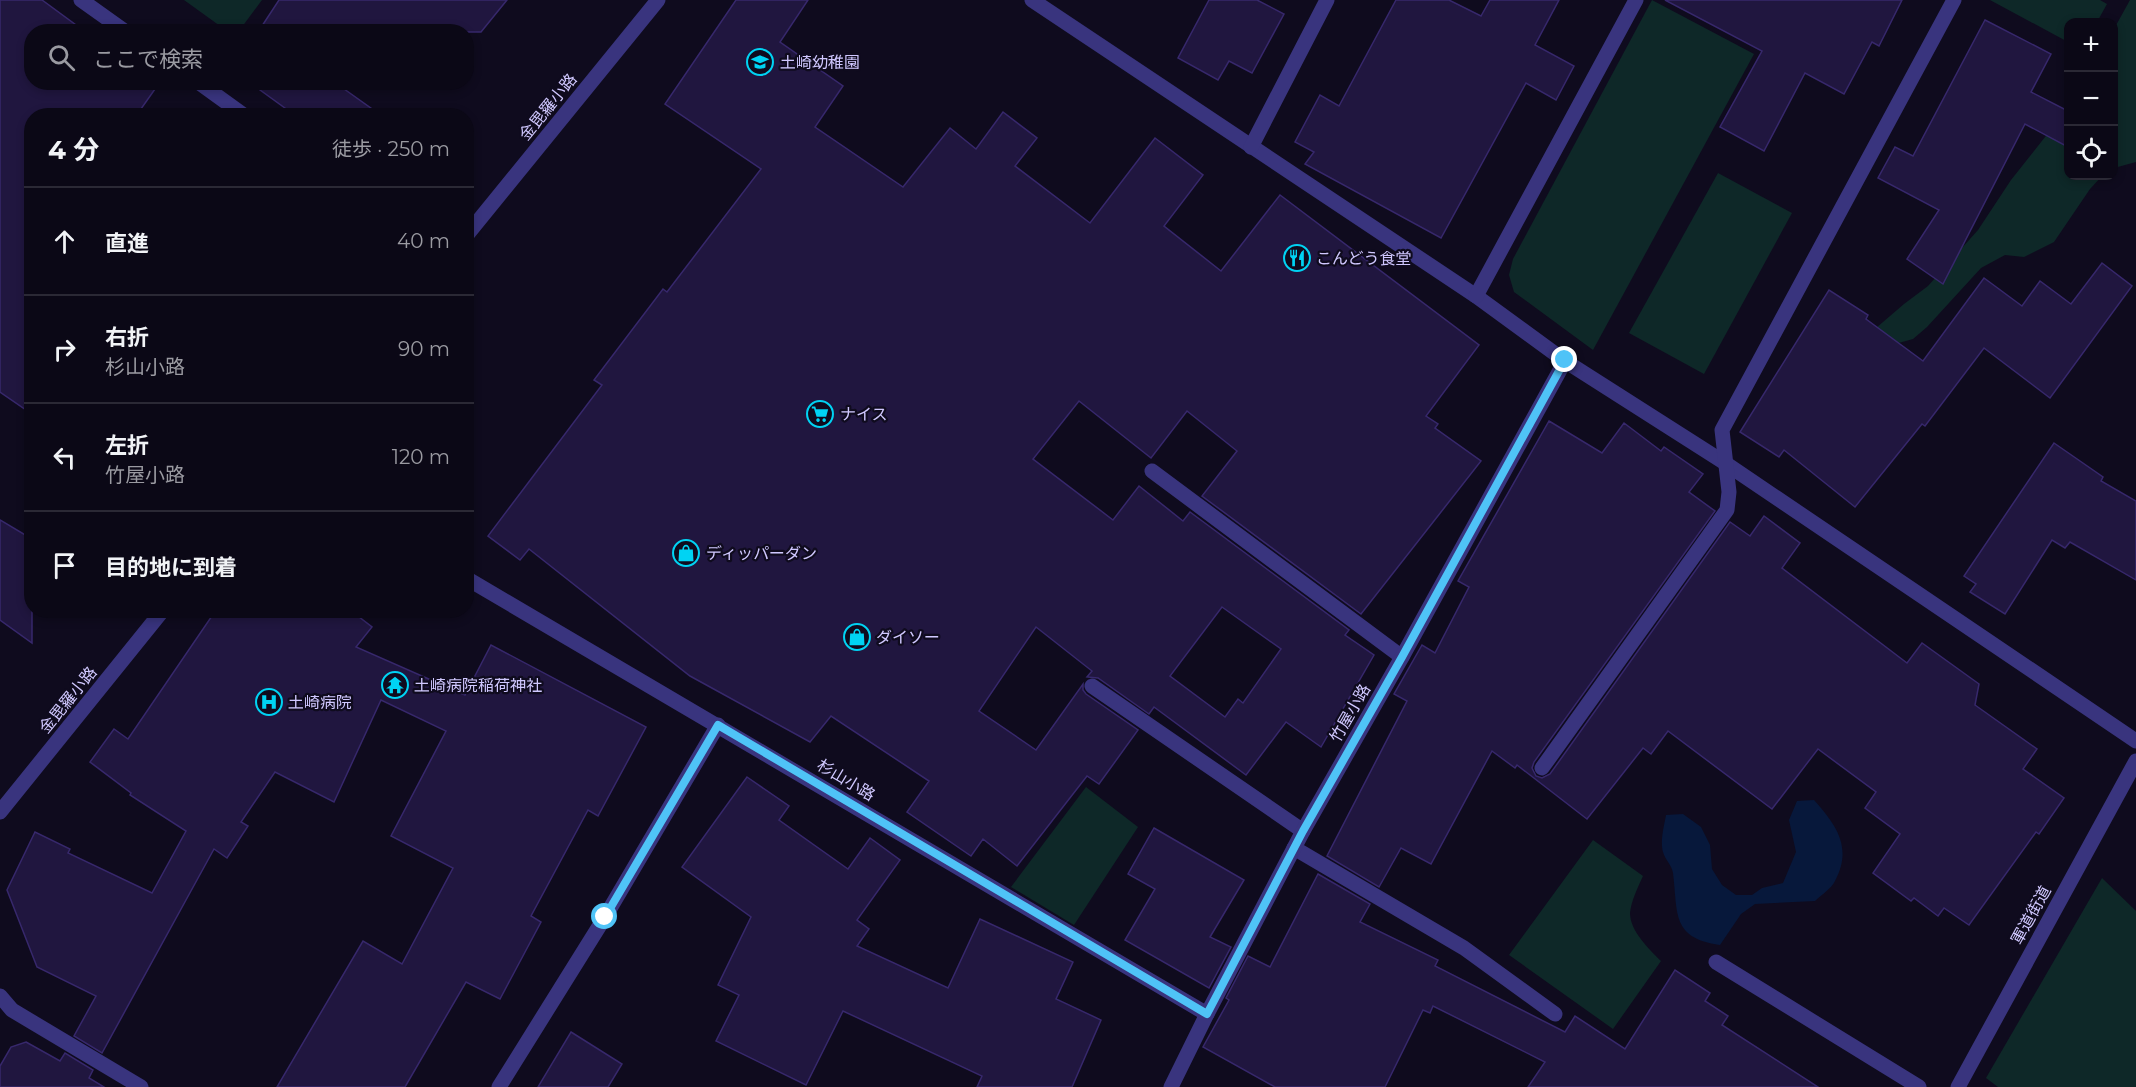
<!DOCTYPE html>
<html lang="ja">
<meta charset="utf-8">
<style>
:root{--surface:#0b0816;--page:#191623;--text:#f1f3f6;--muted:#9a9aa1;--line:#2b2935}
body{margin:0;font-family:Montserrat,"Noto Sans JP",sans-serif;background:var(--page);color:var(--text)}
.controls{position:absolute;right:18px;top:18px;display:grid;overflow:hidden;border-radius:12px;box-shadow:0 3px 9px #0003}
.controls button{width:54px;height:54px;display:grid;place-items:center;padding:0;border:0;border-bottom:2px solid var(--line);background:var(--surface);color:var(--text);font:30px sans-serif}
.stop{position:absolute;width:18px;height:18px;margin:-14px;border:4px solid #4fc3f7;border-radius:50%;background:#fff}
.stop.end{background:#4fc3f7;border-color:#fff;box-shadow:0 2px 6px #0008}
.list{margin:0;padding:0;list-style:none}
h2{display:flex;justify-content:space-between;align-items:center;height:78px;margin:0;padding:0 24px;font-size:26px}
h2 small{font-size:20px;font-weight:400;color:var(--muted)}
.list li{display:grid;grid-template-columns:39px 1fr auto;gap:18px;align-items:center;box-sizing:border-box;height:108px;padding:0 24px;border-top:2px solid var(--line)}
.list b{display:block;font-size:22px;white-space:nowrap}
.list p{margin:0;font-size:20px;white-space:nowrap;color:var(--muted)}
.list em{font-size:20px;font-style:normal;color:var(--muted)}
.icon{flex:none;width:33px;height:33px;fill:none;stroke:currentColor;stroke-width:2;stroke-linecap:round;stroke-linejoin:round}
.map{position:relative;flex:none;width:2136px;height:1087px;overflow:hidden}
.search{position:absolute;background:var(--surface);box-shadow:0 3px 9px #0003;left:24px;top:24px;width:450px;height:66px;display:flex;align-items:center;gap:15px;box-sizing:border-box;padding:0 21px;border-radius:24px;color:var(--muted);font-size:22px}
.panel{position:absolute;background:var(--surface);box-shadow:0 3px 9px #0003;left:24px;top:108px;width:450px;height:510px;border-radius:24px}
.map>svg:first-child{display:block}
.green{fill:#0e2828}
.water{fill:#07183b}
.building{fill:#20163f;stroke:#37286c;stroke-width:1.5;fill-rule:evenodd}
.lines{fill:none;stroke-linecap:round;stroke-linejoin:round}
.minor{stroke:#39347e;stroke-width:15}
.route{stroke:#4fc3f7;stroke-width:8}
.labels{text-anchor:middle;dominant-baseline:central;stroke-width:4.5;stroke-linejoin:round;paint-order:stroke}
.poi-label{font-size:16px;fill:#d0c8ff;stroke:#0f0b1e;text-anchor:start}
.street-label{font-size:16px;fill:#d0c8ff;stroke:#0f0b1e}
</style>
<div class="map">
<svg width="2136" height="1087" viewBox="0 0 2136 1087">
<rect width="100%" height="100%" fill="#0f0b1e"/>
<!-- green -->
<g class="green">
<path d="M184 0H262L239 31H227Z"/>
<path d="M1652 0 1754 54 1593 350 1514 292 1509 275 1513 259Z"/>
<path d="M1990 0H2100L2107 4 2097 22H2068V42Z"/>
<path d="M2130 0H2136V162L2114 168V29Z"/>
<path d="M2068 108V176H2102L2090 189 2054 242 2024 257 2005 255 1981 268 1927 327 1913 339 1895 344 1862 340 1904 304 1928 286 1978 230 2011 180Z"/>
<path d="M1718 173 1792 213 1704 374 1629 333Z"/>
<path d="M1086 787 1138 827 1074 925 1011 887Z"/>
<path d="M1593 840 1643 876C1638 887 1631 901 1630 913 1630 931 1649 949 1661 961L1613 1029 1509 955Z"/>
<path d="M2102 878 2136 911V1087H1998L1986 1078Z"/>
</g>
<!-- water -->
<path class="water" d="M1814 800C1836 825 1853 847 1835 881 1831 889 1821 895 1815 901L1755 904 1741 914 1720 945C1671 938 1678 913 1673 873 1672 865 1665 860 1663 852 1660 841 1664 826 1666 815L1683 814 1701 827 1710 845 1712 869 1722 885 1736 895H1752L1762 888 1783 883 1796 852 1789 820 1797 801Z"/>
<!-- building -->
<g class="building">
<path d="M0 0H42L76 25 72 32H32V82H160L136 116H32V414L0 392Z"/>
<path d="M279 0H507L481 32H258Z"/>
<path d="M736 0H808L780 42 843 86 815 127 903 187 950 128 976 149 1003 112 1037 138 1015 166 1090 223 1155 138 1203 175 1164 226 1221 271 1280 195 1479 345 1426 416 1438 424 1435 428 1481 461 1361 614 1202 496 1237 451 1187 411 1151 458 1079 401 1033 459 1113 520 1139 486 1183 521 1190 512 1349 630 1345 635 1374 655 1321 747 1286 722 1246 775 1154 707 1149 714 1098 678 1087 677 1092 671 1036 627 979 711 1036 750 1083 684V690L1086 694 1138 730 1099 784 1087 776 1017 866 983 839 971 856 907 812 929 781 831 716 810 742 690 676 529 549 520 560 488 536 602 385 594 380 663 289 667 292 761 169 665 104ZM1222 607 1281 649 1243 703 1238 699 1225 717 1170 676Z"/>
<path d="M1209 0H1257L1284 14 1252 73 1229 61 1218 80 1178 58Z"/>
<path d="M1396 0H1449L1481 16 1490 0H1559L1535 45 1574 66 1556 100 1526 83 1441 238 1305 164 1314 152 1295 142 1320 95 1339 106Z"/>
<path d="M1665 0H1902L1879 46 1872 42 1844 94 1805 73 1764 151 1720 127 1762 51Z"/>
<path d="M1985 20 2051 54 2031 92 2068 111V147L2025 124 1943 284 1907 259 1939 210 1878 178 1895 147 1913 156Z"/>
<path d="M249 82H339L341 84 340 86 382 116H296Z"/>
<path d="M2102 263 2132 286 2050 398 1984 348 1925 426 1922 424 1855 507 1784 450 1779 457 1740 432 1829 290 1868 315 1866 319 1923 361 1984 278 2022 306 2040 281 2071 304Z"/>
<path d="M1549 421 1602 453 1624 423 1661 451 1664 447 1703 474 1689 492 1715 511 1534 762 1532 768 1536 776 1542 778 1550 774 1730 522 1750 536 1764 516 1800 543 1782 568 1907 663 1922 643 1979 684 1975 705 2037 749 2023 769 2064 798 2039 834 2036 832 1969 925 1944 908 1938 916 1914 898 1911 901 1873 873 1900 834 1865 808 1876 792 1818 749 1772 809 1668 731 1651 754 1643 748 1587 819 1517 765 1515 768 1492 751 1431 864 1401 848 1379 887 1327 856 1407 701 1394 694 1422 645 1435 653 1469 587 1458 581Z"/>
<path d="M2054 443 2103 477 2101 481 2136 501V580L2070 542 2065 548 2052 540 2005 614 1970 592 1976 584 1964 576Z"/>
<path d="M0 520 32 539V643L0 620Z"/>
<path d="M216 610H350L372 627 356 647 465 695 491 645 646 727 598 816 588 810 531 916 541 922 500 999 466 982 405 1087H277L363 941 402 964 453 868 391 836 446 731 381 700 334 802 275 772 241 822 248 826 227 858 214 849 102 1053 74 1036 96 996 37 967 7 890 35 832 70 849 68 853 152 893 186 831 130 795 131 793 90 762 114 729 128 739Z"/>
<path d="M747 777 789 806 779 820 848 869 870 838 900 860 857 920 869 929 857 946 948 988 980 919 1073 962 1056 999 1101 1020 1072 1087H977L982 1076 843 1011 806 1085 716 1041 739 995 718 985 751 917 682 867Z"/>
<path d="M1154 828 1244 880 1210 937 1231 947 1209 988 1125 940 1155 889 1128 874Z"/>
<path d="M1318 874 1370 904 1360 922 1438 960 1435 966 1565 1032 1575 1016 1625 1049 1675 970 1710 993 1705 1001 1728 1016 1722 1025 1818 1087H1528L1545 1062 1433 1006 1430 1013 1423 1010 1385 1087H1275L1203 1047 1229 1000 1226 998 1248 956 1270 967Z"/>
<path d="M571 1032 622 1064 608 1087H538Z"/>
<path d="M26 1042 60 1061 65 1053 93 1070 89 1078 104 1087H0V1066L11 1047Z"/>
</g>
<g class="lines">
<!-- minor -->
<g class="minor">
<path d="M81 0 126 32"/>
<path d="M1032 0 1476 296 1565 361 1725 463 2136 741"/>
<path d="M198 82 245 116"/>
<path d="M1251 147 1327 0"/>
<path d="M466 236 658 0"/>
<path d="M1476 296 1636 0"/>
<path d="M1152 471 1402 657"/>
<path d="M466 578 1207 1014"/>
<path d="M1092 686 1303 831"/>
<path d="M1542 768 1727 510 1729 492 1722 430 1954 0"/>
<path d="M0 812 163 610"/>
<path d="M1294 848 1464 948 1555 1014"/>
<path d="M1716 962 1919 1087"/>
<path d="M0 996 12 1010 141 1087"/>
<path d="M499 1087 605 917 718 725"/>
<path d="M1171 1087 1207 1014 1303 831 1402 657 1565 361"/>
<path d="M1958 1087 2136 761"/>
</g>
</g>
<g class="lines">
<!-- route -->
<path class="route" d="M605 917 718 725 1207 1014 1303 831 1402 657 1565 360"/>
</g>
<!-- icons -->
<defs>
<symbol id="school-ring" viewBox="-11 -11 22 22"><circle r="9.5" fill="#0f0b1e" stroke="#00d3f3" stroke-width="1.5"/><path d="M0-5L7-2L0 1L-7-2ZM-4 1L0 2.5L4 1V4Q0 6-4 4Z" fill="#00d3f3"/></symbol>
<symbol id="restaurant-ring" viewBox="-11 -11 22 22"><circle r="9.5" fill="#0f0b1e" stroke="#00d3f3" stroke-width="1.5"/><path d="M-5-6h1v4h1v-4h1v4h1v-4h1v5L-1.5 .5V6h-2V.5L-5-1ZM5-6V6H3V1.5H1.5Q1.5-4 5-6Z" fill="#00d3f3"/></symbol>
<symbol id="supermarket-ring" viewBox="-11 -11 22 22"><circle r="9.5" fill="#0f0b1e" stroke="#00d3f3" stroke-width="1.5"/><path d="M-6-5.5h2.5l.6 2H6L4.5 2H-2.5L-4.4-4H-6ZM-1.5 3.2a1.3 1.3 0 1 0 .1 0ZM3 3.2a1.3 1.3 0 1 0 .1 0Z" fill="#00d3f3"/></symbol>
<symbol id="shop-ring" viewBox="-11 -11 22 22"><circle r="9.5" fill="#0f0b1e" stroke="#00d3f3" stroke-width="1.5"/><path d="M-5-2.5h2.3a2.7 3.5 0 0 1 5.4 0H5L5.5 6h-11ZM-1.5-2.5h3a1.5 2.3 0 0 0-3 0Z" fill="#00d3f3"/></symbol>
<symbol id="temple-ring" viewBox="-11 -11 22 22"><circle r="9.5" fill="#0f0b1e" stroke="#00d3f3" stroke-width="1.5"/><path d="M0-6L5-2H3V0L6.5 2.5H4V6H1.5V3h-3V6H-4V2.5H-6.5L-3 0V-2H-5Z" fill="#00d3f3"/></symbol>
<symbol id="hospital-ring" viewBox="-11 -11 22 22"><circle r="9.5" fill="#0f0b1e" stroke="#00d3f3" stroke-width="1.5"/><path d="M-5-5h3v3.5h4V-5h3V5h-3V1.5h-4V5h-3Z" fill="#00d3f3"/></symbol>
</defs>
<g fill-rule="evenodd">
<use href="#school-ring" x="745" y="47" width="30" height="30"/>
<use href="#restaurant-ring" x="1282" y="243" width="30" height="30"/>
<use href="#supermarket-ring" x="805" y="399" width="30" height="30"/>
<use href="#shop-ring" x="671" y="538" width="30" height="30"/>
<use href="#shop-ring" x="842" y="622" width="30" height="30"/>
<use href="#temple-ring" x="380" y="670" width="30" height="30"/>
<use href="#hospital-ring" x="254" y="687" width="30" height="30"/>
</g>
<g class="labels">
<!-- poi labels -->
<g class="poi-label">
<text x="780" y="62">土崎幼稚園</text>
<text x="1316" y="258">こんどう食堂</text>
<text x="840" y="414">ナイス</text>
<text x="706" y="553">ディッパーダン</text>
<text x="876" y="637">ダイソー</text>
<text x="414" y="685">土崎病院稲荷神社</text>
<text x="288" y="702">土崎病院</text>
</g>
<!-- street labels -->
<g class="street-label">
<text transform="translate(548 107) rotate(-51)">金毘羅小路</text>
<text transform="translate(68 700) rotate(-51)">金毘羅小路</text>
<text transform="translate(1350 713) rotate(-60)">竹屋小路</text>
<text transform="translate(846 780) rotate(31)">杉山小路</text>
<text transform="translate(2031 915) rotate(-61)">軍道街道</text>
</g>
</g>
</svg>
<div class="controls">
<button>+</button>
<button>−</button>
<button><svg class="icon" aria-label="locate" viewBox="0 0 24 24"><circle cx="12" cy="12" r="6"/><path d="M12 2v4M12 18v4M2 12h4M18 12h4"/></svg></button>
</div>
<div class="stop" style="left:605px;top:917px"></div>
<div class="stop end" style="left:1565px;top:360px"></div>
<div class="search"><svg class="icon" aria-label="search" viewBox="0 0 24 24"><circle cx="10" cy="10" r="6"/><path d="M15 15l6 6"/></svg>ここで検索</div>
<section class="panel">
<h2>4 分<small>徒歩 · 250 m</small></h2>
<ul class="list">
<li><svg class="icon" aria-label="ahead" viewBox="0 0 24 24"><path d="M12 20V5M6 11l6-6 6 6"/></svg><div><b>直進</b></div><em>40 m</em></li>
<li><svg class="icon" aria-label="right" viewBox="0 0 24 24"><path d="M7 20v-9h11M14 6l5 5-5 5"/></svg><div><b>右折</b><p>杉山小路</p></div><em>90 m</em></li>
<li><svg class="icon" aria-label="left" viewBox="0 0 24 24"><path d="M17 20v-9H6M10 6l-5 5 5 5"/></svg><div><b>左折</b><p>竹屋小路</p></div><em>120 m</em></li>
<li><svg class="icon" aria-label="arrive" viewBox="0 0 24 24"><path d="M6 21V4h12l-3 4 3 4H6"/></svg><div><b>目的地に到着</b></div></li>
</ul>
</section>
</div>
